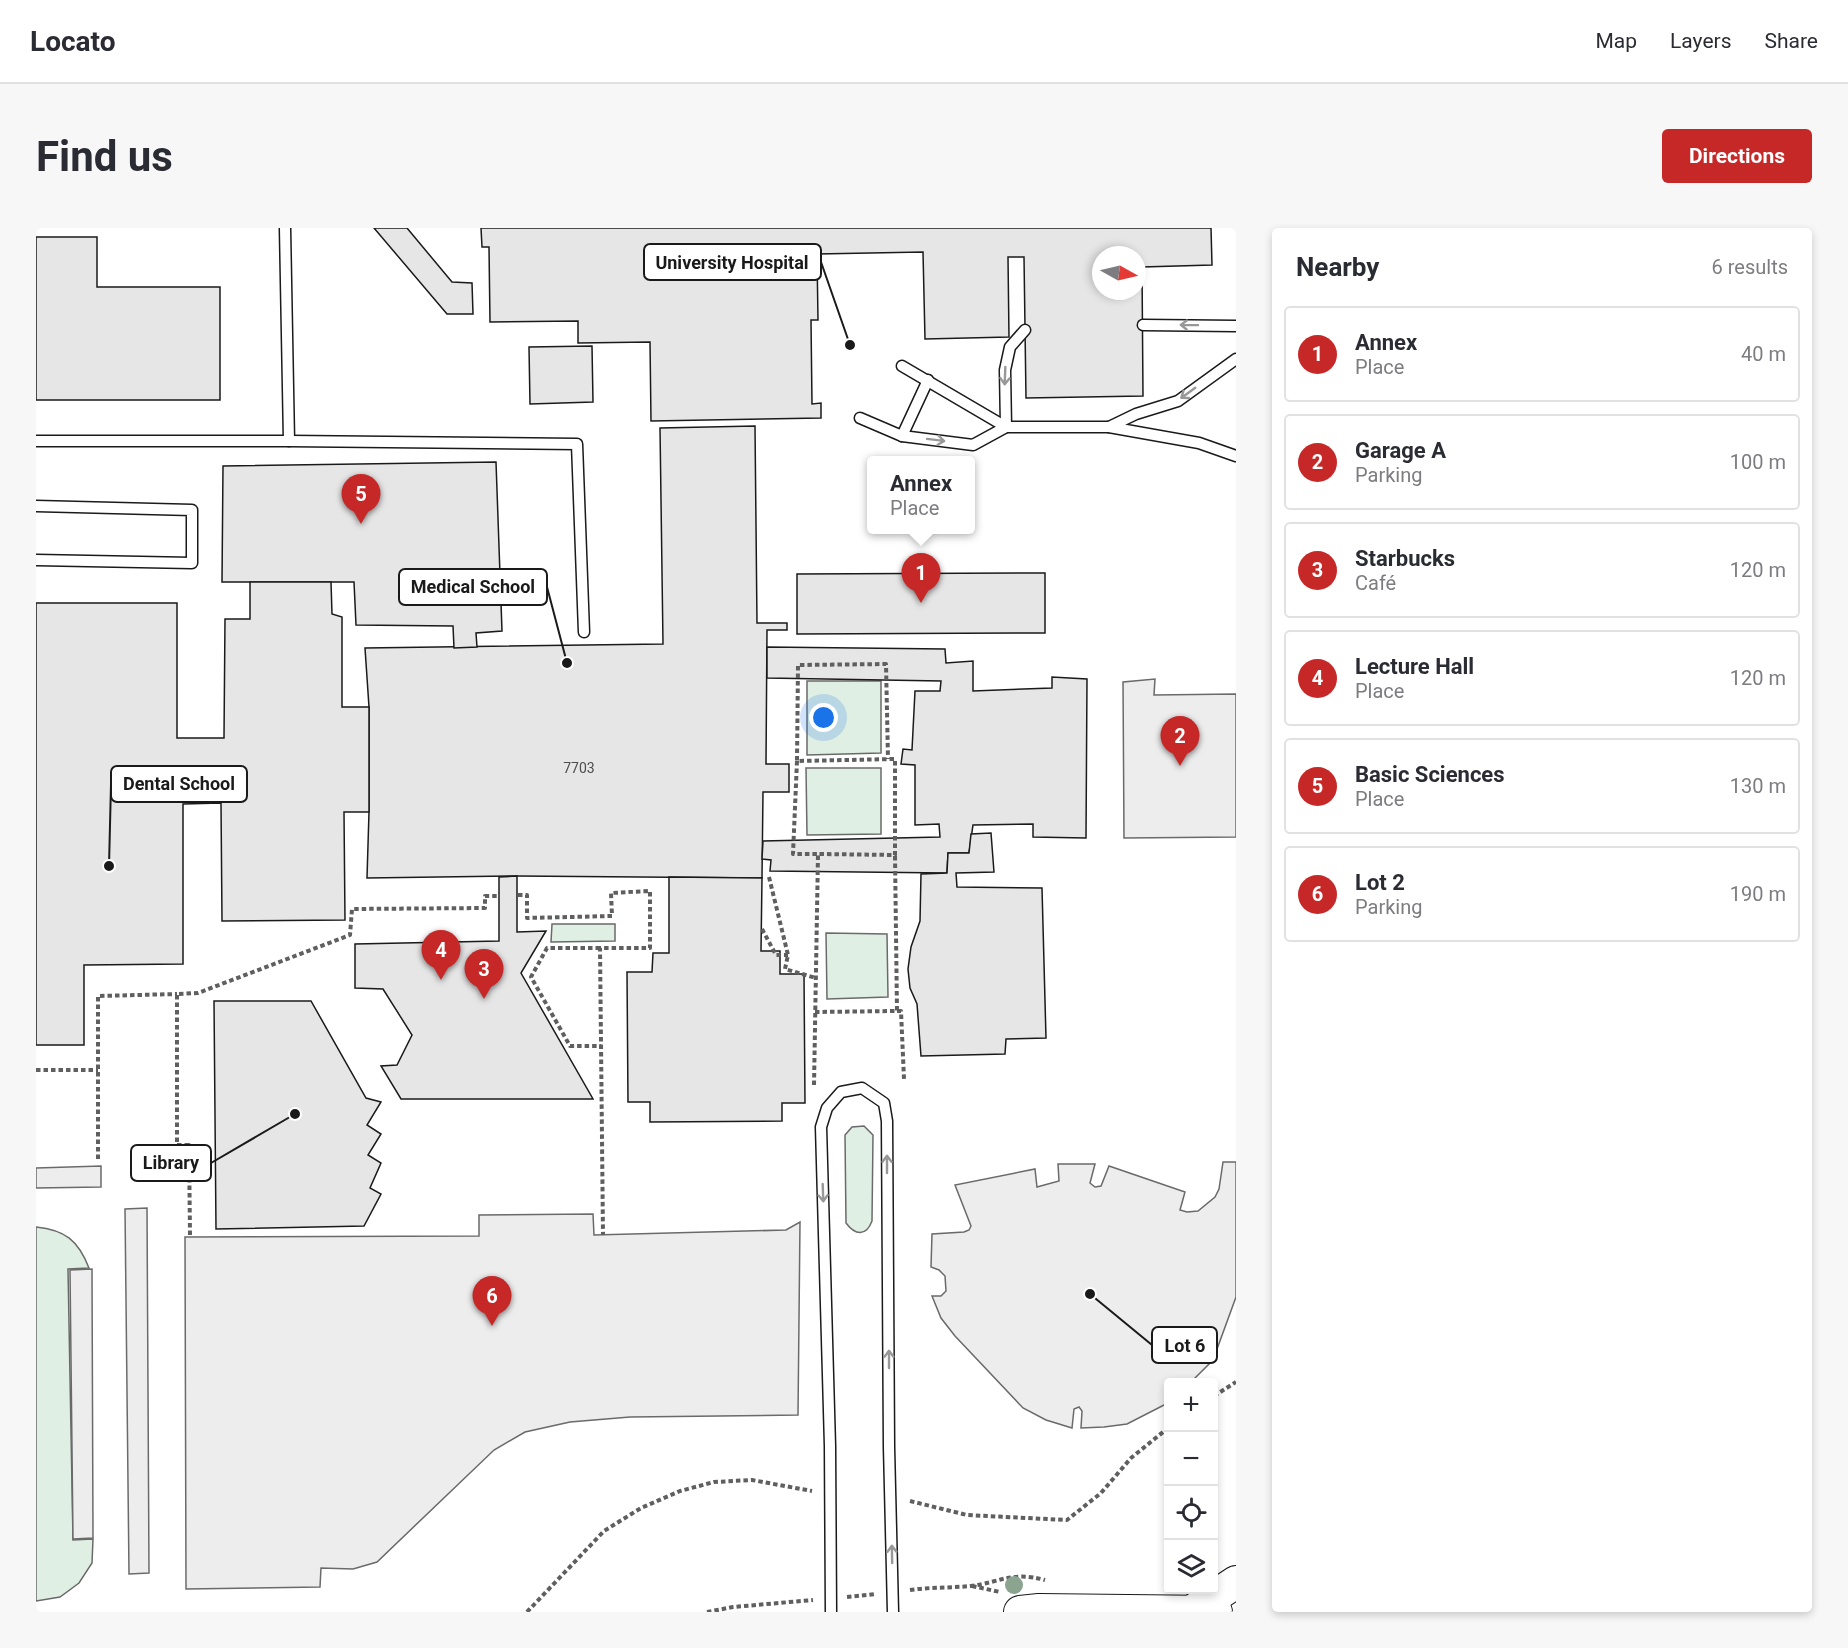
<!DOCTYPE html>
<meta charset="utf-8">
<style>
:root{--surface:#fff;--page:#f7f7f7;--text:#2b2b33;--muted:#7c7c81;--line:#e1e1e2;--accent:#c62828}
body{margin:0;font-family:Roboto,sans-serif;background:var(--page);color:var(--text)}
.controls{position:absolute;right:18px;bottom:18px;display:grid;overflow:hidden;border-radius:6px;box-shadow:0 3px 9px #0003}
.controls button{width:54px;height:54px;display:grid;place-items:center;padding:0;border:0;border-bottom:2px solid var(--line);background:var(--surface);color:var(--text);font:30px sans-serif}
.compass{position:absolute;left:1056px;top:18px;width:54px;height:54px;border-radius:50%;background:var(--surface);box-shadow:0 3px 9px #0003;rotate:98deg}
.you{position:absolute;left:788px;top:490px;width:21px;height:21px;margin:-15px;border:4px solid #fff;border-radius:50%;background:#1a73e8;box-shadow:0 0 0 9px #1a73e833}
.badge{display:grid;place-items:center;width:39px;height:39px;border-radius:50%;background:var(--accent);color:#fff;font-size:20px;font-weight:700}
.pin{position:absolute;translate:-50% -50px;filter:drop-shadow(0 2px 3px #0008)}
.pin::after{content:'';position:absolute;top:32px;width:21px;height:18px;background:inherit;clip-path:polygon(0 0,100% 0,50% 100%)}
.popup{position:absolute;left:831px;top:228px;width:108px;height:78px;box-sizing:border-box;display:grid;place-content:center;border-radius:6px;background:var(--surface);filter:drop-shadow(0 2px 4px #0005);font-size:20px;white-space:nowrap;color:var(--muted)}
.popup b{font-size:22px;color:var(--text)}
.popup::after{content:'';position:absolute;left:50%;top:100%;margin-left:-12px;border:12px solid transparent;border-top-color:var(--surface)}
.list{margin:0;padding:0;list-style:none}
h2{display:flex;justify-content:space-between;align-items:center;height:78px;margin:0;padding:0 24px;font-size:26px}
h2 small{font-size:20px;font-weight:400;color:var(--muted)}
.list li{display:grid;grid-template-columns:39px 1fr auto;gap:18px;align-items:center;box-sizing:border-box;height:96px;margin:0 12px 12px;padding:0 12px;border:2px solid var(--line);border-radius:6px}
.list b{display:block;font-size:22px;white-space:nowrap}
.list p{margin:0;font-size:20px;white-space:nowrap;color:var(--muted)}
.list em{font-size:20px;font-style:normal;color:var(--muted)}
.icon{flex:none;width:33px;height:33px;fill:none;stroke:currentColor;stroke-width:2;stroke-linecap:round;stroke-linejoin:round}
.map{position:relative;flex:none;width:1200px;height:1384px;overflow:hidden;border-radius:6px}
header{display:flex;align-items:center;gap:36px;box-sizing:border-box;height:84px;padding:0 30px;background:var(--surface);border-bottom:2px solid var(--line)}
header strong{font-size:28px}
nav{display:flex;gap:33px;margin-inline-start:auto;font-size:21px}
.intro{display:flex;align-items:center;justify-content:space-between;box-sizing:border-box;height:144px;padding:0 36px}
h1{margin:0;font-size:42px}
.button{padding:15px 27px;border-radius:6px;background:var(--accent);color:#fff;font-size:21px;font-weight:700}
main{display:flex;gap:36px;padding:0 36px}
aside{flex:1;background:var(--surface);border-radius:6px;box-shadow:0 3px 9px #0003}
.map>svg:first-child{display:block}
.green{fill:#e0efe3;stroke:#6a6a6a;stroke-width:1.5}
.parking{fill:#ededed;stroke:#6a6a6a;stroke-width:1.5}
.building{fill:#e6e6e6;stroke:#1a1a1a;stroke-width:1.5;fill-rule:evenodd}
.lines{fill:none;stroke-linecap:round;stroke-linejoin:round}
.lane-casing{stroke:#1a1a1a;stroke-width:13}
.secondary-casing{stroke:#1a1a1a;stroke-width:34}
.path{stroke:#5f5f5f;stroke-width:4;stroke-dasharray:4.5 3;stroke-linecap:butt}
.lane{stroke:#fff;stroke-width:10}
.secondary{stroke:#fff;stroke-width:32}
.tree{fill:#8aa48f}
.oneway{stroke:#989898}
.labels{text-anchor:middle;dominant-baseline:central;stroke-width:4.5;stroke-linejoin:round;paint-order:stroke}
.number-label{font-size:14px;fill:#4d4d4d}
.leader{fill:none;stroke:#1a1a1a;stroke-width:2}
.callout-dot{fill:#1a1a1a;stroke:#fff;stroke-width:2}
.callout{fill:#fff;stroke:#1a1a1a;stroke-width:2}
.callout-label{font-size:18px;text-anchor:middle;font-weight:bold;fill:#1a1a1a}
</style>
<header>
<strong>Locato</strong>
<nav><a>Map</a><a>Layers</a><a>Share</a></nav>
</header>
<div class="intro"><h1>Find us</h1><a class="button">Directions</a></div>
<main>
<div class="map">
<svg width="1200" height="1384" viewBox="0 0 1200 1384">
<rect width="100%" height="100%" fill="#fff"/>
<!-- green -->
<g class="green">
<path d="M771 453H845V525L771 527Z"/>
<path d="M770 540H845V606L771 607Z"/>
<path d="M516 696H579V713L515 714Z"/>
<path d="M790 705 851 706 852 769 791 771Z"/>
<path d="M828 898 837 907 836 993C830 1009 819 1007 810 995L809 907 816 899Z"/>
<path d="M0 999C29 1002 42 1012 53 1040L32 1041 37 1312 57 1311 56 1335 43 1355 24 1369 0 1373Z"/>
</g>
<!-- parking -->
<g class="parking">
<path d="M1119 451 1118 467 1200 466V609L1088 610 1087 454Z"/>
<path d="M1187 934H1200V1069L1177 1132 1155 1154H1132V1175L1091 1196 1068 1199 1045 1200 1046 1183 1043 1179 1038 1181 1036 1200 1010 1192 987 1180 919 1108 905 1090 896 1068H905L910 1063 909 1048 903 1042 895 1039 896 1006 928 1004 933 1002 935 998 919 957 999 941 1001 959 1023 953 1022 936H1059L1054 955 1059 959 1065 958 1073 938 1149 964 1144 982 1151 984 1162 983 1179 969 1183 961Z"/>
<path d="M65 938V959L0 960V940Z"/>
<path d="M111 980 113 1345 93 1346 89 981Z"/>
<path d="M557 986 558 1007 750 1002 764 994 762 1187 594 1189 534 1194 489 1204 458 1222 341 1334 317 1341 285 1340 284 1359 150 1361 149 1009 443 1008V987Z"/>
<path d="M56 1041 57 1310 37 1311 34 1042Z"/>
</g>
<!-- building -->
<g class="building">
<path d="M338 0H371L416 54 436 55 437 86H411Z"/>
<path d="M445 0H1175L1176 37 1106 39 1107 168 990 170 988 29H972L973 109 889 111 887 24 781 26 782 92H775L776 176 785 175V190L615 193 614 114 542 115V93L454 94 453 19H446ZM1065 27H1101V63H1065Z"/>
<path d="M0 9H61V59H184V172H0Z"/>
<path d="M556 118 557 174 494 176 493 119Z"/>
<path d="M719 198 721 395H751V402H731L730 536H753V564H727L726 650 481 648 331 650 333 584V479L329 420 627 416 624 200Z"/>
<path d="M460 234 466 403 440 405 441 419 418 420 417 398 320 397 318 354H186L187 238Z"/>
<path d="M1009 345V405L761 406V346Z"/>
<path d="M214 354H295L296 386 306 389V479H333V584H308L309 692 186 693 185 575 147 576V736L48 737V817H0V375H141V510H188L189 391H214Z"/>
<path d="M731 419 909 421 910 435 937 433V463L1016 460V449L1051 451 1050 610 997 609V596L937 597 933 625H912L911 645 734 643 735 632 726 631 727 613 904 609 903 596 879 597V537L865 536 867 521 876 522 879 463H904L905 453 731 450Z"/>
<path d="M955 605 958 644 920 645 921 659 1006 660 1010 810 970 811 969 826 885 828 881 776 874 760 872 741 875 719 884 693 885 646 911 645 912 625H933L935 606Z"/>
<path d="M481 648V704L510 703 485 745 557 871H365L345 838 361 837 376 807 347 761 319 760V716L463 713V649Z"/>
<path d="M633 649 726 650 725 723H744V746H768L769 875H746V893L614 894V874H592L591 744H616L617 725H633Z"/>
<path d="M178 773H275L330 870 345 874 331 897 345 906 332 927 345 935 334 960 345 966 328 998 180 1001Z"/>
</g>
<g class="lines">
<defs>
<g id="lane">
<path d="M249 0 253 213"/>
<path d="M1107 97 1200 98"/>
<path d="M989 102 974 119 969 142 970 199H1073"/>
<path d="M1200 131 1142 173 1100 186 1073 199 1163 215 1200 228"/>
<path d="M824 190 866 208 937 217 970 199 866 138"/>
<path d="M866 208 892 152"/>
<path d="M0 213H253L541 216 548 404"/>
<path d="M0 278 156 282V335L0 332"/>
<path d="M795 1384 794 1218 785 899 791 880 805 864 826 860 848 875 851 893 853 1219 857 1384"/>
</g>
<g id="secondary">
<path d="M984 1384 1003 1382 1180 1384"/>
<path d="M1155 1384 1200 1354"/>
</g>
</defs>
<!-- lane casing -->
<use href="#lane" class="lane-casing"/>
<!-- secondary casing -->
<use href="#secondary" class="secondary-casing"/>
<!-- path -->
<g class="path">
<path d="M761 533 757 626H782"/>
<path d="M733 649 752 727 749 741 780 750"/>
<path d="M482 667H491V690L576 688 575 665 614 663V720H564L567 1007"/>
<path d="M726 701 740 727H752"/>
<path d="M564 720H511L495 749 534 818H565"/>
<path d="M861 783H865L868 851"/>
<path d="M779 784 861 783 859 627"/>
<path d="M0 842H62"/>
<path d="M778 857 782 626 859 627V531L761 533 762 437 850 436 852 531"/>
<path d="M62 931V768L141 766"/>
<path d="M154 1007 153 917H141V766L162 765 314 707 316 681 449 680V668H464"/>
<path d="M1178 1168 1200 1154"/>
<path d="M874 1273 931 1287 1031 1292 1065 1265 1095 1230 1132 1200"/>
<path d="M936 1358 964 1364"/>
<path d="M874 1362C894 1359 915 1360 935 1358 965 1354 976 1343 1009 1352"/>
<path d="M811 1369 840 1366"/>
<path d="M491 1384 568 1303 605 1280 644 1263 678 1254 716 1252 776 1263"/>
<path d="M671 1384 697 1379 777 1372"/>
</g>
<!-- lane -->
<use href="#lane" class="lane"/>
<!-- secondary -->
<use href="#secondary" class="secondary"/>
</g>
<!-- trees -->
<circle class="tree" cx="978" cy="1357" r="9"/>
<!-- one-way arrows -->
<defs><path id="oneway-shaft" d="M-6 0H5M1.5-3L5.5 0L1.5 3" fill="none" stroke-width="1.6" stroke-linecap="round" stroke-linejoin="round" transform="scale(1.5)"/></defs>
<g class="oneway">
<use href="#oneway-shaft" transform="translate(1153 97) rotate(-179)"/>
<use href="#oneway-shaft" transform="translate(969 148) rotate(92)"/>
<use href="#oneway-shaft" transform="translate(1152 165) rotate(144)"/>
<use href="#oneway-shaft" transform="translate(900 212) rotate(7)"/>
<use href="#oneway-shaft" transform="translate(851 936) rotate(-90)"/>
<use href="#oneway-shaft" transform="translate(787 965) rotate(88)"/>
<use href="#oneway-shaft" transform="translate(853 1131) rotate(-90)"/>
<use href="#oneway-shaft" transform="translate(856 1326) rotate(-91)"/>
</g>
<g class="labels">
<!-- number labels -->
<g class="number-label">
<text x="543" y="540">7703</text>
</g>
</g>
<!-- callouts -->
<path class="leader" d="M814 117L785 34M531 435L511 359M73 638L75 556M259 886L175 935M1054 1066L1116 1117"/>
<g class="callout-dot">
<circle cx="814" cy="117" r="6"/>
<circle cx="531" cy="435" r="6"/>
<circle cx="73" cy="638" r="6"/>
<circle cx="259" cy="886" r="6"/>
<circle cx="1054" cy="1066" r="6"/>
</g>
<g class="callout">
<rect x="608" y="16" width="177" height="36" rx="6"/>
<rect x="363" y="341" width="148" height="36" rx="6"/>
<rect x="75" y="538" width="136" height="36" rx="6"/>
<rect x="95" y="917" width="80" height="36" rx="6"/>
<rect x="1116" y="1099" width="65" height="36" rx="6"/>
</g>
<g class="callout-label">
<text x="696" y="41">University Hospital</text>
<text x="437" y="365">Medical School</text>
<text x="143" y="562">Dental School</text>
<text x="135" y="941">Library</text>
<text x="1149" y="1124">Lot 6</text>
</g>
</svg>
<div class="controls">
<button>+</button>
<button>−</button>
<button><svg class="icon" aria-label="locate" viewBox="0 0 24 24"><circle cx="12" cy="12" r="6"/><path d="M12 2v4M12 18v4M2 12h4M18 12h4"/></svg></button>
<button><svg class="icon" aria-label="layers" viewBox="0 0 24 24"><path d="M12 4l9 5-9 5-9-5zM3 14l9 5 9-5"/></svg></button>
</div>
<svg class="compass" viewBox="-18 -18 36 36"><path d="M0-13l5 13h-10z" fill="#e53935"/><path d="M0 13l5-13h-10z" fill="#7c7c81"/></svg>
<div class="you"></div>
<div class="pin badge" style="left:885px;top:375px">1</div>
<div class="popup"><b>Annex</b>Place</div>
<div class="pin badge" style="left:1144px;top:538px">2</div>
<div class="pin badge" style="left:448px;top:771px">3</div>
<div class="pin badge" style="left:405px;top:752px">4</div>
<div class="pin badge" style="left:325px;top:296px">5</div>
<div class="pin badge" style="left:456px;top:1098px">6</div>
</div>
<aside>
<h2>Nearby<small>6 results</small></h2>
<ul class="list">
<li><span class="badge">1</span><div><b>Annex</b><p>Place</p></div><em>40 m</em></li>
<li><span class="badge">2</span><div><b>Garage A</b><p>Parking</p></div><em>100 m</em></li>
<li><span class="badge">3</span><div><b>Starbucks</b><p>Café</p></div><em>120 m</em></li>
<li><span class="badge">4</span><div><b>Lecture Hall</b><p>Place</p></div><em>120 m</em></li>
<li><span class="badge">5</span><div><b>Basic Sciences</b><p>Place</p></div><em>130 m</em></li>
<li><span class="badge">6</span><div><b>Lot 2</b><p>Parking</p></div><em>190 m</em></li>
</ul>
</aside>
</main>
